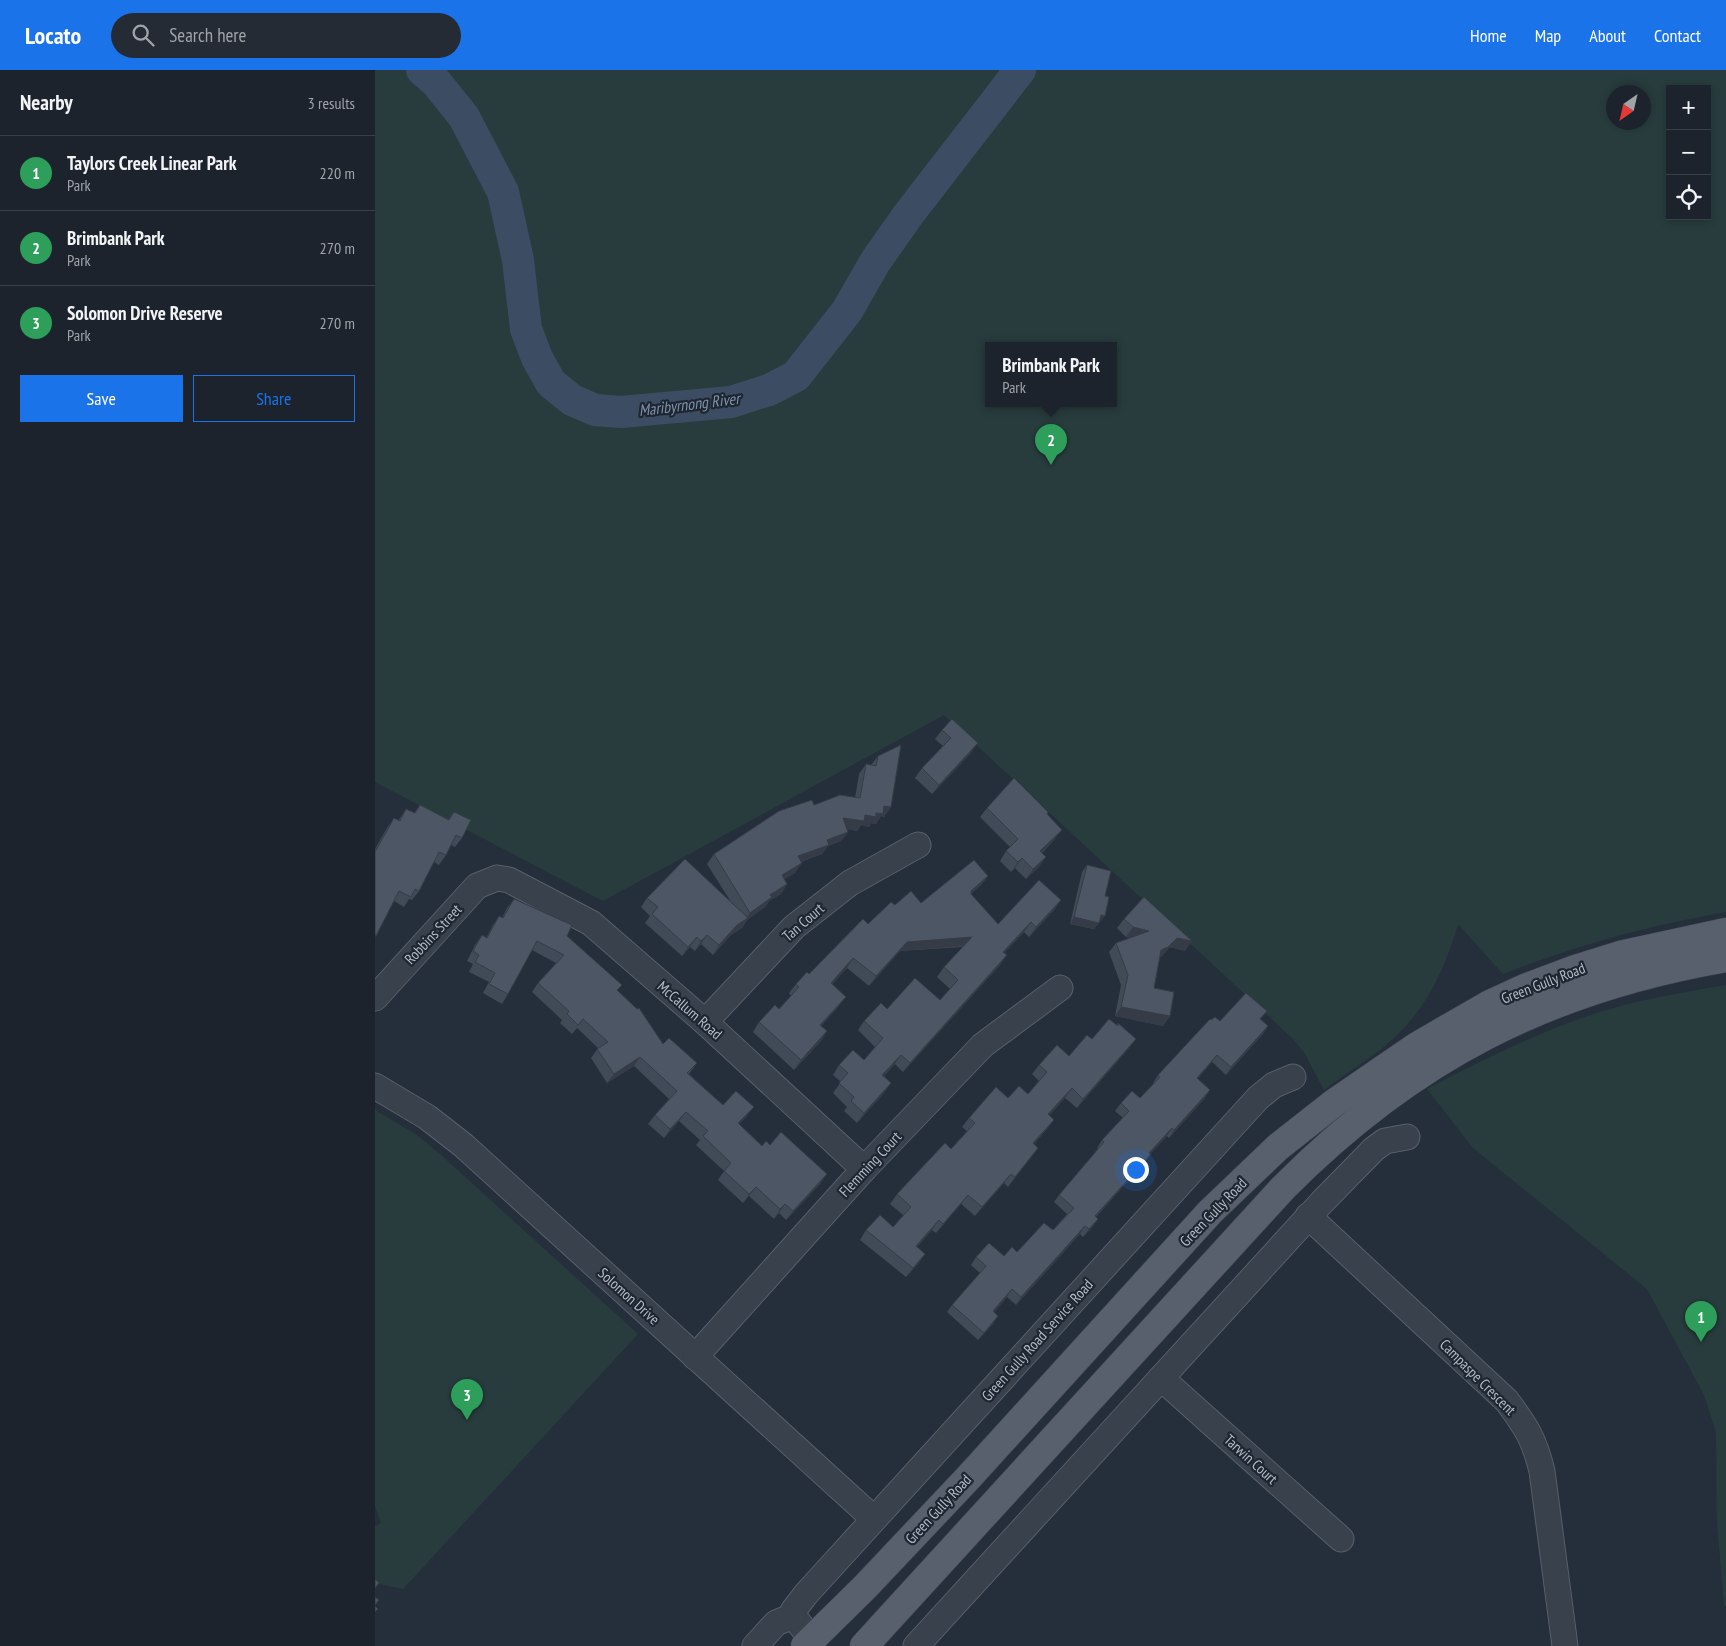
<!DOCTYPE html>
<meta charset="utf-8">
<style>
:root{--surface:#1c232c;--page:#252b34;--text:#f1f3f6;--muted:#a0a4a9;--line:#3a4048;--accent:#1a73e8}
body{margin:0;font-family:"PT Sans Narrow",sans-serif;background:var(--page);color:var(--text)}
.controls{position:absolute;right:15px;top:15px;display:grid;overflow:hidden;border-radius:0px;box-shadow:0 2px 8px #0003}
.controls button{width:45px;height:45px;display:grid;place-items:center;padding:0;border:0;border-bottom:1px solid var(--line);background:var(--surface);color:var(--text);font:25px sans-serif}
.compass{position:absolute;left:1231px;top:15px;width:45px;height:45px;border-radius:50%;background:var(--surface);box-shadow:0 2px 8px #0003;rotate:214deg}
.you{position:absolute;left:760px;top:1099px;width:18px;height:18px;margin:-12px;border:4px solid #fff;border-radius:50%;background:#1a73e8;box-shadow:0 0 0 8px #1a73e833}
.badge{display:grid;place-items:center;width:32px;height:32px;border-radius:50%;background:var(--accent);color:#fff;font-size:16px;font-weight:700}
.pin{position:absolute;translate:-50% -41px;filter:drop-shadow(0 1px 2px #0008)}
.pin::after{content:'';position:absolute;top:26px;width:18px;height:15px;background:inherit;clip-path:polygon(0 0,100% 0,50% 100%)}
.popup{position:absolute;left:610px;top:272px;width:132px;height:65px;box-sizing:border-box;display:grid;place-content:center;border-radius:0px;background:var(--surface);filter:drop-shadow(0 1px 4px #0005);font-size:16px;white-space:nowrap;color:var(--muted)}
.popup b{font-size:19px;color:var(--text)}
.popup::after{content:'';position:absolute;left:50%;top:100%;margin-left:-10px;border:10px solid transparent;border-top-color:var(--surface)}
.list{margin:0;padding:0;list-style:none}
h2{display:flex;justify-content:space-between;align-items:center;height:65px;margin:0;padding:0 20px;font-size:21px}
h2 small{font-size:16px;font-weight:400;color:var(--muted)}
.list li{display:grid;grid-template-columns:32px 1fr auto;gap:15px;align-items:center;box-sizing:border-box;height:75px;padding:0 20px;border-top:1px solid var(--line)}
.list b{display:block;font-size:19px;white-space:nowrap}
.list p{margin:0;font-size:16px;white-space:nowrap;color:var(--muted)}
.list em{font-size:16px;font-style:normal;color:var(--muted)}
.actions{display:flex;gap:10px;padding:15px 20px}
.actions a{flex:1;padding:11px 0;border:1px solid var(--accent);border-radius:0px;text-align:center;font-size:18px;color:var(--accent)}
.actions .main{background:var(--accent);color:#fff}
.icon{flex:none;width:28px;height:28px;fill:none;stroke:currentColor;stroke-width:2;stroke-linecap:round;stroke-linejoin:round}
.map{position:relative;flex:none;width:1351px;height:1576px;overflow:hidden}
header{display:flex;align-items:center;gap:30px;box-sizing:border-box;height:70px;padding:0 25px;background:var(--accent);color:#fff}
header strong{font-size:24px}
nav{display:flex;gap:28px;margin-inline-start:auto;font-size:18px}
.search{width:350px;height:45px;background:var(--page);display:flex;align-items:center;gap:12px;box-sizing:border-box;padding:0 18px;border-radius:28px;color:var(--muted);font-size:19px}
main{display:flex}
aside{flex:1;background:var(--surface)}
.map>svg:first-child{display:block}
.green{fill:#283c3d;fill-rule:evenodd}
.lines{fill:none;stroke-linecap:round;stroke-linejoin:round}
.river{stroke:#3c4c63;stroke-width:32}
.minor-casing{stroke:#575f6a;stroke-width:27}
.major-casing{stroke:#424a55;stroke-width:29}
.minor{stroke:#39414c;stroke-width:25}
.major{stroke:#57606c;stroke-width:28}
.wall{fill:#414a57}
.shaded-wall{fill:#353c47}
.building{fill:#4c5665;stroke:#353c47}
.labels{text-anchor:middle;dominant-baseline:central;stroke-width:4.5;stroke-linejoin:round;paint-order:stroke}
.street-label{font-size:15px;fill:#b5bcc7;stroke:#1e2631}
.water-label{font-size:16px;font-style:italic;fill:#7f92ac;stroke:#1e2631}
</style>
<header>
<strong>Locato</strong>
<div class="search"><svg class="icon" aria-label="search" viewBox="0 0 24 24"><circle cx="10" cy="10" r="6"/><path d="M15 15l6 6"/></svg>Search here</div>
<nav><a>Home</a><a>Map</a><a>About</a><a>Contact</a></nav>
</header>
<main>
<aside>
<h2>Nearby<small>3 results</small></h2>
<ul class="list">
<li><span class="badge" style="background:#2e9e5b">1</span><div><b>Taylors Creek Linear Park</b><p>Park</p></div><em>220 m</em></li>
<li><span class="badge" style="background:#2e9e5b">2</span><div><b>Brimbank Park</b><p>Park</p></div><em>270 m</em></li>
<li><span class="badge" style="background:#2e9e5b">3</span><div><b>Solomon Drive Reserve</b><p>Park</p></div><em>270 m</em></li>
</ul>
<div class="actions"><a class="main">Save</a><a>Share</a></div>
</aside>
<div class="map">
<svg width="1351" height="1576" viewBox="0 0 1351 1576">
<rect width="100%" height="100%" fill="#252f3b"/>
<!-- green -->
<g class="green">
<path d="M0 0H1351V842C1272 856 1202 875 1128 904L1083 854C1071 896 1053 936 1020 967 999 987 972 1002 949 1020L929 982 916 967 569 645 228 831 0 712ZM1295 19H1332V146H1295ZM1238 22H1268V52H1238ZM614 276H738V334H614Z"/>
<path d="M1351 915V1536H1349L1342 1451 1341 1362 1329 1325 1272 1219 1098 1078 1052 1019C1114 987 1178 954 1246 936 1280 927 1316 921 1351 915Z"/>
<path d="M0 1040 42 1065 66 1085 263 1264 28 1519 0 1513V1456L6 1453 0 1436Z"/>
</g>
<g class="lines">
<!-- river -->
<path class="river" d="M47 0 61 12 89 47 128 122 143 190 151 259 162 288 176 313 197 330 220 340 246 342 356 332 394 320 421 306 472 241 500 192 533 145 645 0"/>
<defs>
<g id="minor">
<path d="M0 928 102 816 122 808 134 810 216 853 330 952 489 1099"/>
<path d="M330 952 419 857 475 813 543 775"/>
<path d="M0 1016 52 1047 88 1075 499 1449"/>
<path d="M933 1146 1132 1331C1152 1358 1159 1369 1167 1401L1190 1576"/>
<path d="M320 1287 489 1099 608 975 685 918"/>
<path d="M786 1308 966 1469"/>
<path d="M437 1569 418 1546V1541L431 1524 883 1028 899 1015 918 1007"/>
<path d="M380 1576 401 1553 418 1546"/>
<path d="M541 1576 947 1132 999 1079 1010 1071 1032 1067"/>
</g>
<g id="major">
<path d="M430 1576 490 1517 593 1408 835 1142 903 1077 959 1033 1042 976 1113 935 1152 917 1200 899 1245 885 1351 862"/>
<path d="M489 1576 908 1118C1036 989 1171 919 1351 888"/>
</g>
</defs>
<!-- minor casing -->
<use href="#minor" class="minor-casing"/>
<!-- major casing -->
<use href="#major" class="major-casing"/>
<!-- minor -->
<use href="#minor" class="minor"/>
<!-- major -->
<use href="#major" class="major"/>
</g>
<!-- wall -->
<g class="wall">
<path d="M567 660 596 683 557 724 540 708 547 698 568 676 560 669Z"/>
<path d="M503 686 516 737 509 747 506 746 501 754 496 753 494 757 486 755 482 761 472 759 473 762 466 771 453 776 447 784 426 792 420 803 409 809 412 814 406 824 394 831 390 837 372 850 367 858 356 865 338 885 326 874 320 881 315 877 307 886 270 853 275 846 266 837 272 828 356 832 332 794 339 784 439 735 480 728 484 704 491 694 496 695Z"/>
<path d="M45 735 73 750 79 742 87 768 80 777 76 775 71 785 64 795 59 792 44 821 37 830 34 829 29 837 19 831 0 867V779L12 758 19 748 23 751 31 739 39 743Z"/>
<path d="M612 738 672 744 680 769 667 783 664 797 651 809 640 798 636 802 625 791 631 781 635 777 605 747Z"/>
<path d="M712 795 730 826 725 852H724L719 859 695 854 707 802Z"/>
<path d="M613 806 606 815 596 824 623 854 686 830 679 840 654 867 649 862 629 883 625 895 528 1002 520 994 509 1006 516 1013 509 1023 482 1053 469 1041 472 1037 458 1023 466 1012 458 1005 464 995 489 990 500 977 483 960 489 951 512 939 565 930 575 919 562 907 569 897 588 877 525 881 494 916 472 898 457 914 464 936 446 956 452 961 446 971 419 1000 378 962 384 952 404 939 416 926 414 923 421 914 434 904 493 854 520 835 546 833Z"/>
<path d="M139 829 192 866 243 921 288 974 322 993 314 1004 348 1035 372 1046 364 1054 387 1076 446 1113 411 1150 404 1143 399 1149 374 1126 368 1133 343 1110 349 1101 321 1075 325 1070 304 1051 289 1068 273 1054 280 1045 294 1029 259 996 232 1013 216 988 223 978 202 958 197 964 185 953 187 950 157 922 163 913 181 893 157 880 133 924 127 934 108 923 114 912 94 902 98 894 92 891 100 875 107 865 111 868 118 855 124 846 127 848 132 838Z"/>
<path d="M749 849 810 881 795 877 786 887H785L779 918 795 946 788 956 740 946 746 915 734 882 741 873 755 868 751 867 742 858Z"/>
<path d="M886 949 893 956 888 964 851 1005 837 992 823 1008 830 1028 794 1068 792 1066 775 1084 770 1092 721 1147 723 1149 718 1156 708 1167 705 1164 641 1235 632 1227 619 1242 618 1254 603 1270 572 1242 577 1235 605 1203 596 1195 601 1187 629 1186 642 1182 678 1160 692 1144 679 1132 684 1125 723 1079 722 1078 727 1070 748 1048 740 1041 746 1033 765 1028 779 1014 778 1013 783 1005 836 950 845 951Z"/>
<path d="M743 953 761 969 754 978 702 1038 690 1028 674 1045 679 1050 672 1059 659 1074 663 1078 633 1117 629 1113 600 1146 586 1134 561 1163 557 1160 542 1177 550 1184 543 1194 531 1207 485 1170 491 1160 518 1157 528 1145 515 1134 522 1124 576 1079 592 1061 587 1057 594 1048 633 1028 653 1024 664 1011 657 1004 664 995 694 986 717 969 742 956Z"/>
</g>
<!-- shaded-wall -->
<g class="shaded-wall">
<path d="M603 673 596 683 557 724 564 715Z"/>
<path d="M509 736 516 737 509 747 506 746 501 754 496 753 494 757 486 755 482 761 461 757 468 748 501 743Z"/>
<path d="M687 760 680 769 658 791 665 781Z"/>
<path d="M473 762 466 771 453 776 447 784 416 796 423 786 452 770Z"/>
<path d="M671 787 664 797 651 809 658 799Z"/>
<path d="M647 788 640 798 636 802 643 792Z"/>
<path d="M427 793 420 803 400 815 407 805Z"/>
<path d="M613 806 606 815 589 830 596 821Z"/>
<path d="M412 814 406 824 394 831 390 837 372 850 367 858 356 865 338 885 344 875 362 855 370 850 375 843 395 825Z"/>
<path d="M686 830 679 840 654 867 661 857Z"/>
<path d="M726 845 730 846 725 852 721 851Z"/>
<path d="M699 847 724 853 719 859 695 854Z"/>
<path d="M656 852 649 862 621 891 628 882Z"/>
<path d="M758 857 774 861 767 871 751 867Z"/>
<path d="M332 865 326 874 320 881 326 871Z"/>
<path d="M322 867 315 877 307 886 313 877Z"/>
<path d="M597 867 590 876 525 881 494 916 501 906 532 872Z"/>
<path d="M802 868 817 871 810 881 795 877 786 887 779 889 786 880Z"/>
<path d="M632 885 625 895 528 1002 535 993Z"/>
<path d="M478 888 472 898 449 923 456 913Z"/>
<path d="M471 927 464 936 438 964 445 955Z"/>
<path d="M746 937 795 946 788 956 740 946Z"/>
<path d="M893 956 888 964 851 1005 856 997Z"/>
<path d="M452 961 446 971 419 1000 426 990Z"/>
<path d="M761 969 754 978 702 1038 708 1029Z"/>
<path d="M526 985 520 994 501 1015 507 1005Z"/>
<path d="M842 985 837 992 817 1015 822 1008Z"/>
<path d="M265 987 259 996 232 1013 239 1004Z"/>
<path d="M516 1013 509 1023 482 1053 489 1043Z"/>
<path d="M697 1018 690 1028 667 1054 673 1044Z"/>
<path d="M835 1020 830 1028 794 1068 799 1060Z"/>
<path d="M379 1037 372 1046 357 1062 363 1053Z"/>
<path d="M311 1042 304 1051 289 1068 295 1059Z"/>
<path d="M679 1050 672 1059 651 1083 658 1073Z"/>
<path d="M797 1058 792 1066 769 1091 774 1083Z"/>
<path d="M663 1078 656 1088 633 1117 640 1107Z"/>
<path d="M776 1084 770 1092 715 1153 720 1146Z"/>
<path d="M452 1104 446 1113 411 1150 418 1141Z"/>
<path d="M636 1104 629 1113 600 1146 607 1137Z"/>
<path d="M381 1117 374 1126 368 1133 374 1124Z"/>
<path d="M593 1125 586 1134 561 1163 568 1154Z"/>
<path d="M410 1134 404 1143 399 1149 405 1139Z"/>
<path d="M723 1149 718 1156 708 1167 714 1159Z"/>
<path d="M564 1150 557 1160 534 1185 541 1176Z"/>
<path d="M710 1156 705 1164 641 1235 646 1227Z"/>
<path d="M550 1184 543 1194 531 1207 538 1198Z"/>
<path d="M637 1219 632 1227 613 1249 618 1241Z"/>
<path d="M623 1246 618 1254 603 1270 609 1263Z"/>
</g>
<!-- building -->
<g class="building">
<path d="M577 649 603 673 564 715 547 698 576 668 567 660Z"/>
<path d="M526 675 516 737 509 736 508 744 501 743V747L490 745 489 751 468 748 473 762 452 770 454 775 423 786 427 793 407 805 412 814 395 825 397 827 375 843 339 784 404 741 437 730 439 735 465 725 485 728 491 694 501 696 503 686Z"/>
<path d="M639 708 673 742 672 744 687 760 665 781 671 787 658 799 647 788 643 792 631 781 643 769 612 738Z"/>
<path d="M45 735 74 750 79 742 96 750 87 768 81 765 71 785 64 782 44 821 40 819 36 827 24 821 1 866 0 865V782L19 748 25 751 31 739 40 743Z"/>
<path d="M310 789 373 848 362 855 344 875 332 865 326 871 322 867 313 877 277 844 283 837 272 828Z"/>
<path d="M599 790 613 806 596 821V824L623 854 664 810 686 830 661 857 656 852 628 882 632 885 535 993 526 985 507 1005 516 1013 489 1043 476 1031 479 1027 464 1013 473 1003 464 995 478 980 489 990 508 968 489 951 506 933 512 939 540 908 565 930 583 910 569 897 597 867 532 872 501 906 478 888 456 913 471 927 445 955 452 961 426 990 384 952 400 935 404 939 424 917 421 914 432 902 434 904 488 849 493 854 516 832 520 835 536 821 546 833Z"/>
<path d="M712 795 736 801 730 826 734 827 730 846 726 845 724 853 699 847Z"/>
<path d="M769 827 817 871 802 868 793 877 786 880 779 918 799 922 795 946 746 937 753 905 741 873 774 861 758 857 749 849Z"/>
<path d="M139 829 197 855 192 866 247 915 242 920 262 939 264 938 288 974 294 968 322 993 312 1003 348 1035 361 1021 379 1037 363 1053 387 1076 391 1071 395 1075 406 1062 452 1104 418 1141 410 1134 405 1139 381 1117 374 1124 349 1101 356 1093 328 1066 333 1061 311 1042 295 1059 280 1045 302 1021 265 987 239 1004 222 979 233 972 208 949 203 955 192 944 194 941 163 913 189 885 162 871 133 924 114 914 120 903 100 892 104 885 98 881 107 865 112 868 124 846 128 848Z"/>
<path d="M871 923 892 941 885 949 893 956 856 997 842 985 822 1008 835 1020 799 1060 797 1058 774 1083 776 1084 720 1146 723 1149 714 1159 710 1156 646 1227 637 1219 618 1241 623 1246 609 1263 577 1235 611 1196 601 1187 614 1173 629 1186 637 1177 642 1182 669 1153 678 1160 699 1138 684 1125 729 1072 727 1070 754 1041 746 1033 757 1021 765 1028 785 1007 783 1005 835 949 836 950 840 947 845 951Z"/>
<path d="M734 949 743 956V953L761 969 708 1029 697 1018 673 1044 679 1050 658 1073 663 1078 640 1107 636 1104 607 1137 593 1125 568 1154 564 1150 541 1176 550 1184 538 1198 491 1160 505 1145 518 1157 536 1137 522 1124 570 1073 576 1079 600 1053 594 1048 621 1017 633 1028 644 1016 653 1024 672 1002 664 995 682 975 694 986 712 965 717 969Z"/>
<path d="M0 1509 4 1513 0 1518Z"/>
<path d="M0 1527 4 1530 0 1535Z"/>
<path d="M0 1536 3 1539 0 1542Z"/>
</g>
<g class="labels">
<!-- street labels -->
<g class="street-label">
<text transform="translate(428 852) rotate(-41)">Tan Court</text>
<text transform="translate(58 864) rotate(-47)">Robbins Street</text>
<text transform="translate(1168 913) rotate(-21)">Green Gully Road</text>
<text transform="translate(315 940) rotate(41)">McCallum Road</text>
<text transform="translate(495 1094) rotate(-47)">Flemming Court</text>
<text transform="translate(838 1142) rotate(-46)">Green Gully Road</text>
<text transform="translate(254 1226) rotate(42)">Solomon Drive</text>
<text transform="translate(662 1270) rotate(-48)">Green Gully Road Service Road</text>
<text transform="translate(1103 1307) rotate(45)">Campaspe Crescent</text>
<text transform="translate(876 1389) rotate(42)">Tarwin Court</text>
<text transform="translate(563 1439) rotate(-47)">Green Gully Road</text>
</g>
<!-- water labels -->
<g class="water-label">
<text transform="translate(314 334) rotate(-7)">Maribyrnong River</text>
</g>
</g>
</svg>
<div class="controls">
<button>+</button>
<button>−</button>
<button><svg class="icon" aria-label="locate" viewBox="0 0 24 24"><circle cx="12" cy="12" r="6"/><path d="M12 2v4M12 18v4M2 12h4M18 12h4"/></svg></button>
</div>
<svg class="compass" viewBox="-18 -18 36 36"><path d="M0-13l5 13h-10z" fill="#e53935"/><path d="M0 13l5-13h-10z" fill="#a0a4a9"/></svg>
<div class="you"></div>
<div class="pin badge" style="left:1326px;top:1272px;background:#2e9e5b">1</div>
<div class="pin badge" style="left:676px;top:395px;background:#2e9e5b">2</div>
<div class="popup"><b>Brimbank Park</b>Park</div>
<div class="pin badge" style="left:92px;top:1350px;background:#2e9e5b">3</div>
</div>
</main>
